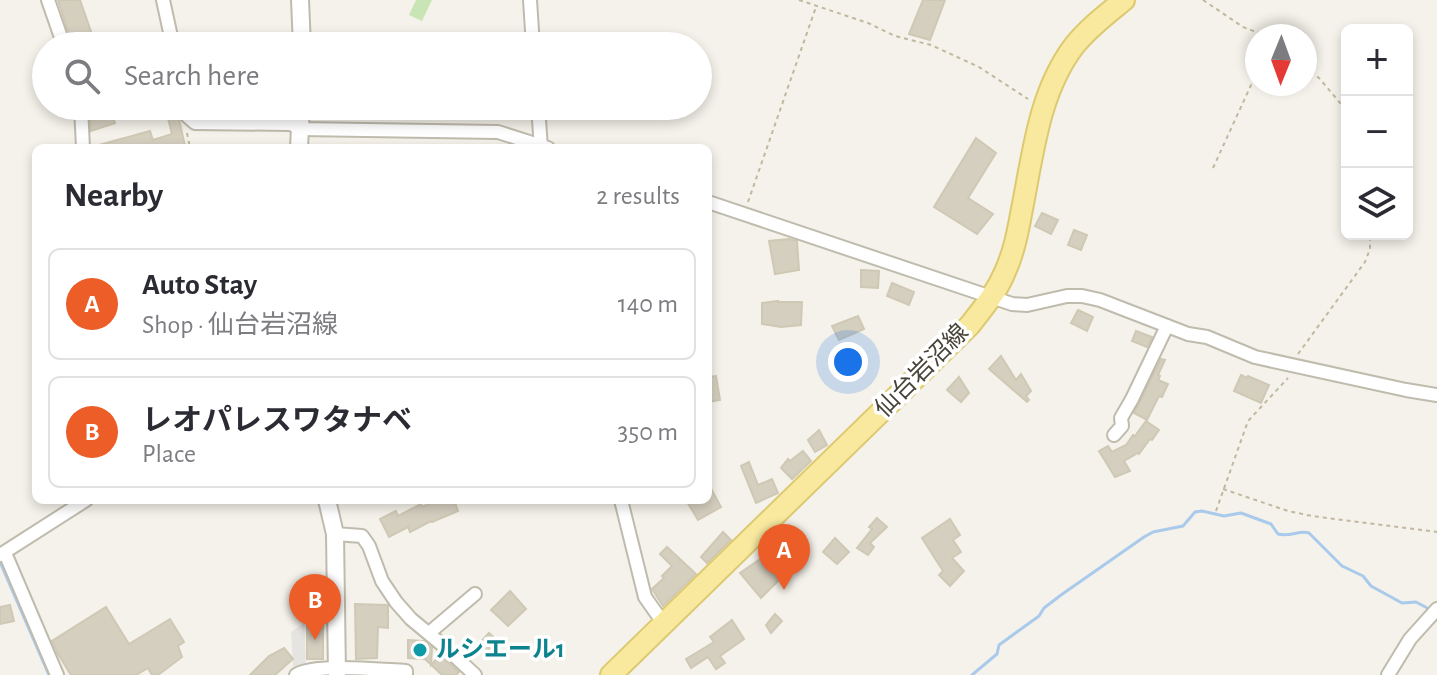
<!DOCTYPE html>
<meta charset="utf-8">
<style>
:root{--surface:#fff;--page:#f2f2f3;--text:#2b2b33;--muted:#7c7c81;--line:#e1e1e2;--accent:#ed5d28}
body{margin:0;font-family:"Alegreya Sans","Noto Sans JP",sans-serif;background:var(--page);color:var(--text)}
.controls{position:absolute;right:24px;top:24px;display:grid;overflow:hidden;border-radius:12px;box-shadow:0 4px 12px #0003}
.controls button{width:72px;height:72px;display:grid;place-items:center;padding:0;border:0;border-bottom:2px solid var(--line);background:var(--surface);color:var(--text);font:40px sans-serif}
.compass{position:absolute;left:1245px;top:24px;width:72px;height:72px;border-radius:50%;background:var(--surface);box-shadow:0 4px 12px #0003;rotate:181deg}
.you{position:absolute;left:848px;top:362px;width:28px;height:28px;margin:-20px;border:6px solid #fff;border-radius:50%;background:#1a73e8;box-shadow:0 0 0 12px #1a73e833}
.badge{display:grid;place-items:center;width:52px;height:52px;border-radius:50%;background:var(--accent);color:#fff;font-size:26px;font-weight:700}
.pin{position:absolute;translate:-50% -66px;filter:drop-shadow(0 2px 4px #0008)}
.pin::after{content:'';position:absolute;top:42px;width:28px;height:24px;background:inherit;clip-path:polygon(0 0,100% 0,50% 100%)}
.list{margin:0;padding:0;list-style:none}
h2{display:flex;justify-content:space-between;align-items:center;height:104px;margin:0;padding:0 32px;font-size:34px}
h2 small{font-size:26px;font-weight:400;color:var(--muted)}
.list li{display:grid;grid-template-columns:52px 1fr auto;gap:24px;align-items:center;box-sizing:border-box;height:112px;margin:0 16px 16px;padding:0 16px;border:2px solid var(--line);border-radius:12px}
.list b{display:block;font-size:30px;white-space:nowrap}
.list p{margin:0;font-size:26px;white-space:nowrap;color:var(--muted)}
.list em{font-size:26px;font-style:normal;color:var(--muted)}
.icon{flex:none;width:44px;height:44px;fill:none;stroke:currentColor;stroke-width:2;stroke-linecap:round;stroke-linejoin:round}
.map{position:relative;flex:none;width:1437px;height:675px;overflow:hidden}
.search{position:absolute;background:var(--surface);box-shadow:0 4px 12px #0003;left:32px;top:32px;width:680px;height:88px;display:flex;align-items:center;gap:20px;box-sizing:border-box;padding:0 28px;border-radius:44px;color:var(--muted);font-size:30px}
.panel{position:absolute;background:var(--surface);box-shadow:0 4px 12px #0003;left:32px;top:144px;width:680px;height:360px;border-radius:12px}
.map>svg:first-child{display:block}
.green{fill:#cae5b5}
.parking{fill:#e6e4e1}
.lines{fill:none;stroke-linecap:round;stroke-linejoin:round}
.stream{stroke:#aacaec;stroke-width:3}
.building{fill:#d5cfc0;stroke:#cfc8b4;stroke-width:2}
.minor-casing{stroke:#bfbbad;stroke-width:16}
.tertiary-casing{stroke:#bfbbad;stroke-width:20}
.primary-casing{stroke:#ddc96f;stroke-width:24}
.path{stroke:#c0b89f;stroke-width:2;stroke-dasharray:4 4;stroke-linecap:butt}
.minor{stroke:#fff;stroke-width:12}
.tertiary{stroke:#fff;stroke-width:16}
.primary{stroke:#f8e99f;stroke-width:20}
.culture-dot{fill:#0f9aa8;stroke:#fff;stroke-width:3}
.labels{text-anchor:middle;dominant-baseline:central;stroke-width:7;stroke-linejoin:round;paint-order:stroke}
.street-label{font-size:24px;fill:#474338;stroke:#fff}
.culture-label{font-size:24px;font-weight:bold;fill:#0d838f;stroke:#fff;text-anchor:start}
</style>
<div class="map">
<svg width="1437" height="675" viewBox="0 0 1437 675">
<rect width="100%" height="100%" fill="#f4f2ea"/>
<!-- green -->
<path class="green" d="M416 0H432L422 21 409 15Z"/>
<!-- parking -->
<path class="parking" d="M304 623 306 665 293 666 291 632Z"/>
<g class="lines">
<!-- stream -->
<g class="stream">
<path d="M0 562 49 675"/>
<path d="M972 675 997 654 999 645 1039 616 1044 608 1061 595 1144 537 1153 532 1183 526 1195 512 1202 511 1224 516 1241 513 1271 524 1278 534C1291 537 1299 530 1309 533L1342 566 1363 576 1371 586 1402 603 1416 602 1431 610"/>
</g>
</g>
<!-- building -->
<g class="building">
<path d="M58 0H80L96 46H73Z"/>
<path d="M923 0H945L930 40 909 34Z"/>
<path d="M102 106H109L115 123 91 131 90 110Z"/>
<path d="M165 106H176L185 146 179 148H99V145L150 131 153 140 172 134Z"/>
<path d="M976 138 996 153 968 198 993 214 977 234 934 207Z"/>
<path d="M1042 213 1058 220 1051 234 1035 226Z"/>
<path d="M1074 230 1087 235 1081 250 1068 245Z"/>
<path d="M789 239 797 241 799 270 775 274 769 241Z"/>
<path d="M861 270 879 271 878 288 861 287Z"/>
<path d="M892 283 914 292 909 305 887 296Z"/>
<path d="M778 301V302H802L801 325 781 327 762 324V303Z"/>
<path d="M1078 310 1093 317 1087 331 1071 323Z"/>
<path d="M858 316 864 329 839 340 832 326Z"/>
<path d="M1136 331 1152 337 1147 347 1132 341Z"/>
<path d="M1001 356 1016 380 1021 374 1031 391 1026 396 1029 400 1027 402 989 369Z"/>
<path d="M1161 359 1165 360 1158 375 1160 376 1158 380 1168 384 1162 397 1159 396 1147 420 1134 413Z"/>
<path d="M1241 375 1247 378 1248 376 1269 385 1261 403 1234 391Z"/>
<path d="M716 376 720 400 708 402V377Z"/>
<path d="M959 377 969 393 961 402 947 390Z"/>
<path d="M1146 421 1159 430 1152 440 1150 439 1139 454 1138 453 1124 461 1130 471 1115 477 1099 451 1108 446 1112 452 1126 445 1133 435 1135 436Z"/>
<path d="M819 430 827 445 815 452 808 440Z"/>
<path d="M803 451 811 461 792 479 781 468 788 459 790 461Z"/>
<path d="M749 462 758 485 772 479 778 493 756 503 741 466Z"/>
<path d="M708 483 721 507 698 520 686 500H708Z"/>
<path d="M438 500H454L458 511 432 522 431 521 410 532 408 527 389 537 380 519 396 511 398 516 421 504 422 507Z"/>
<path d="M877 518 887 527 870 543 874 547 868 555 857 548 872 529 869 527Z"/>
<path d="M950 519 960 535 953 540 961 552 952 558 964 571 950 586 939 575 943 571 922 538Z"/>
<path d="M723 532 731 540 707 563 701 557Z"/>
<path d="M835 538 849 552 837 564 823 552Z"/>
<path d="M667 547 696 574 663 606 652 589 664 578 662 576 672 566 660 554Z"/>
<path d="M763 557 782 577 761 598 740 573Z"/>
<path d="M510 591 526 609 508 626 491 610Z"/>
<path d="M355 604 387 605 388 606V628L378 627 377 658 356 659Z"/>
<path d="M10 605 14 621 0 624V607Z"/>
<path d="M106 607 129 644 170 619 184 642 178 646 182 657 158 675H152L148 668 136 675H71L58 654 52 641Z"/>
<path d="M775 614 782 621 771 633 766 625Z"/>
<path d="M732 620 744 639 720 656 725 663 716 669 708 657 691 668 686 659 714 642 710 637Z"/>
<rect x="307" y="621" width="16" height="38"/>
<path d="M489 633 501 644 488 657 477 646Z"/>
<path d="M408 640 423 641 432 648 431 665 440 655 459 672 456 675H442L425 659 408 658Z"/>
<path d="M284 648 293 659 275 675H250L269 656Z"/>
</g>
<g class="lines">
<defs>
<g id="minor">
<path d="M48 0 64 46"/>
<path d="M163 0 173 46"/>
<path d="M530 0 533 46"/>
<path d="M81 106 83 148"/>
<path d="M185 106 187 116 195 123 291 124 300 129 498 132 548 148"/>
<path d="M538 106 541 148"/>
<path d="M708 202 1012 304 1027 305 1067 296H1082L1100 300 1188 334 1207 337 1255 357 1406 390 1437 395"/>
<path d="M1114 435 1122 426 1121 418 1132 399 1167 326"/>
<path d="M621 500 645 597 664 624"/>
<path d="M335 534 362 536 369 546 382 581 396 602 411 619 446 648 475 675"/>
<path d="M5 553 57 675"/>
<path d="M0 555 86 500"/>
<path d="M429 633 475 594"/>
<path d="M296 675C315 663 381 670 406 671V675"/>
<path d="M1388 675 1410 639 1437 609"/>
</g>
<g id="tertiary">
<path d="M300 0 302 46"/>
<path d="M299 148 301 106"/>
<path d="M327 500 335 534 337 675"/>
</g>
<path id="primary" d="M611 675 970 325C983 308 996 293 1004 274 1014 253 1018 231 1022 209 1033 154 1039 92 1074 46 1088 28 1107 14 1124 0"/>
</defs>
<!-- minor casing -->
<use href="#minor" class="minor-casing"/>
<!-- tertiary casing -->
<use href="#tertiary" class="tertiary-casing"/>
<!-- primary casing -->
<use href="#primary" class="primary-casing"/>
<!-- path -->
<g class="path">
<path d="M799 0 868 23 895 36 931 45 979 67 1028 99"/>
<path d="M1203 0 1243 27 1267 36"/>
<path d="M1305 66 1319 78 1347 111"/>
<path d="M187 133 190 148"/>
<path d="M1213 168 1257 72"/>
<path d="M748 202 816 7"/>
<path d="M1298 354 1365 262 1370 249V234"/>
<path d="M1223 489 1288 511 1312 516 1437 532"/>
<path d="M1216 511 1248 421 1288 378"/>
</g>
<!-- minor -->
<use href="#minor" class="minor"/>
<!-- tertiary -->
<use href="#tertiary" class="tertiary"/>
<!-- primary -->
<use href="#primary" class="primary"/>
</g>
<!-- markers -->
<circle class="culture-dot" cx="420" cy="650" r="8"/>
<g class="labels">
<!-- street labels -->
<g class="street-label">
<text transform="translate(922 371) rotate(-45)">仙台岩沼線</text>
</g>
<!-- culture labels -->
<g class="culture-label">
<text x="436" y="650">ルシエール1</text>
</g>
</g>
</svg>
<div class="controls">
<button>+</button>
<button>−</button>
<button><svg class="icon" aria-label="layers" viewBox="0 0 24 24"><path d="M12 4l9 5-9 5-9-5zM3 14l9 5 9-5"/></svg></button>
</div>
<svg class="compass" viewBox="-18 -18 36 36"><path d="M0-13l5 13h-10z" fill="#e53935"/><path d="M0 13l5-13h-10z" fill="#7c7c81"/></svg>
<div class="you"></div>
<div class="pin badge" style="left:784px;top:590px">A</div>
<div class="pin badge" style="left:315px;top:640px">B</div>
<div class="search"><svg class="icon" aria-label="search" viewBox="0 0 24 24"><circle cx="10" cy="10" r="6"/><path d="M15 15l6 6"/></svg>Search here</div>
<section class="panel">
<h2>Nearby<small>2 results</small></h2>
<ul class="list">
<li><span class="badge">A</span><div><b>Auto Stay</b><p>Shop · 仙台岩沼線</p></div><em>140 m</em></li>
<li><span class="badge">B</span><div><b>レオパレスワタナベ</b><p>Place</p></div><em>350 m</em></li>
</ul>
</section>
</div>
